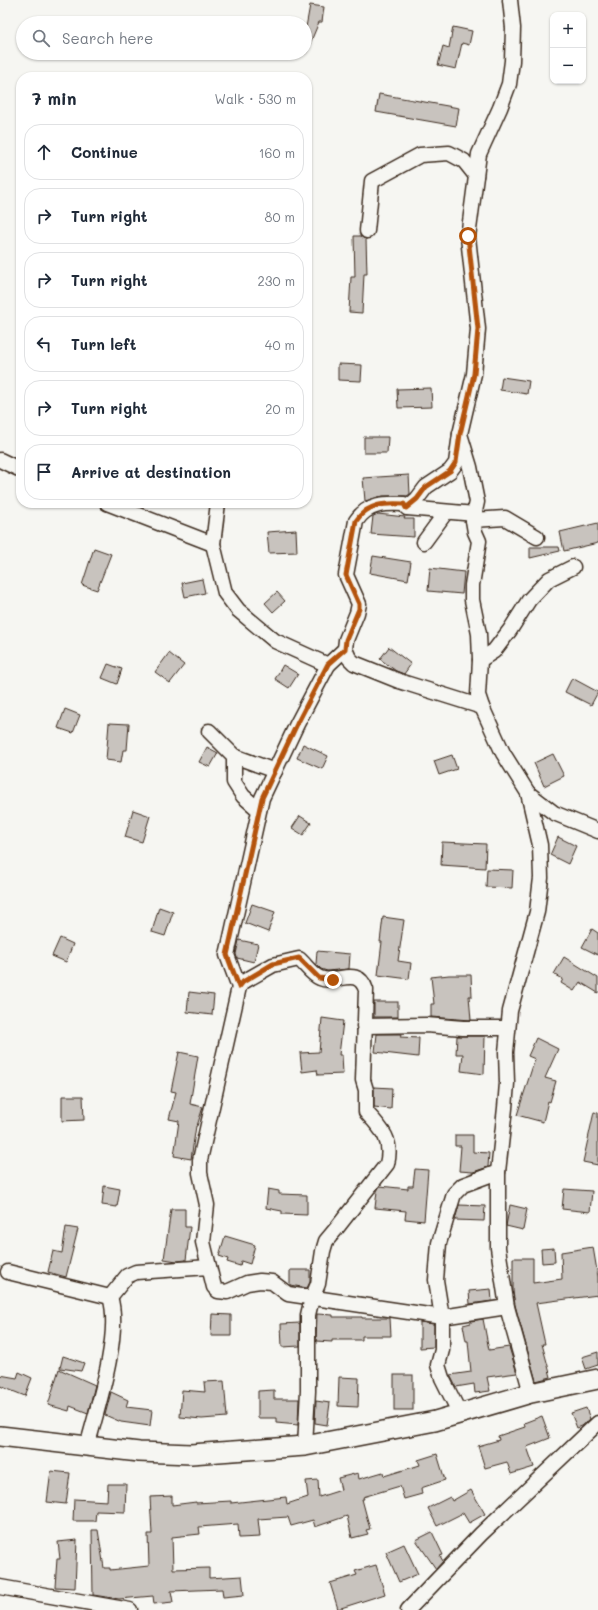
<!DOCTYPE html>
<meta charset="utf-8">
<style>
:root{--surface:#fff;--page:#f2f2f3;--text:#1f2937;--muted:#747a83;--line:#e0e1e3}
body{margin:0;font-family:Mali,sans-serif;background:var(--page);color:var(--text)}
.controls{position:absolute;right:12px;top:12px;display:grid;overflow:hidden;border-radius:8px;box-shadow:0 1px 3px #0004}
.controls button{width:36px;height:36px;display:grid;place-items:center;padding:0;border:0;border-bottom:1px solid var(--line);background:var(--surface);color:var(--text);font:20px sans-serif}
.stop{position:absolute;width:12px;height:12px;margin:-9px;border:3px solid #b45309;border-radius:50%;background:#fff}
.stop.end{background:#b45309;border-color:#fff;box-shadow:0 1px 4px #0008}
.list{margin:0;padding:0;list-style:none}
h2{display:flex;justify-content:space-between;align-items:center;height:52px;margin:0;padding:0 16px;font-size:17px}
h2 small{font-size:13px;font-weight:400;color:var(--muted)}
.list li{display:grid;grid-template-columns:26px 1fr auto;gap:12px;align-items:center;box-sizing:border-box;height:56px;margin:0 8px 8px;padding:0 8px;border:1px solid var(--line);border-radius:16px}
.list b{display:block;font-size:15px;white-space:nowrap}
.list em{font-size:13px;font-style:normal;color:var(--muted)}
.icon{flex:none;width:22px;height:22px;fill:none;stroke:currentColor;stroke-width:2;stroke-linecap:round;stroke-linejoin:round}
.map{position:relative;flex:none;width:598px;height:1610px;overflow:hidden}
.search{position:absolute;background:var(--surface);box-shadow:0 1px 3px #0004;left:16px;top:16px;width:296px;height:44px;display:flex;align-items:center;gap:10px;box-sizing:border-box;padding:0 14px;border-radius:22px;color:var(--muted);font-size:15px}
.panel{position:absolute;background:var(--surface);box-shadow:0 1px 3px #0004;left:16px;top:72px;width:296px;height:436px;border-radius:16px}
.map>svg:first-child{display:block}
.building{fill:#c8c3be;stroke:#3b2a1e}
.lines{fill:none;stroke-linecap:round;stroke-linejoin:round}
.street-casing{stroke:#3b2a1e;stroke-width:17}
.secondary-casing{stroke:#3b2a1e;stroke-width:22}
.street{stroke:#f6f6f2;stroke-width:14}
.secondary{stroke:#f6f6f2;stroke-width:19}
.route{stroke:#b45309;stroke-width:5}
</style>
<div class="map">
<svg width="598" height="1610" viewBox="0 0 598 1610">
<rect width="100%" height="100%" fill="#f6f6f2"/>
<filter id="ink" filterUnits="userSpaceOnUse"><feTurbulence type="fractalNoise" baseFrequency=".025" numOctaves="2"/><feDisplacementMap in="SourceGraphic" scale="8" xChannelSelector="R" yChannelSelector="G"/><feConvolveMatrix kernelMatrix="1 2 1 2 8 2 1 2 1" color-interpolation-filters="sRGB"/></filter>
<g filter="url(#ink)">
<!-- building -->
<g class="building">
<path d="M310 5 324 7 322 22H319L306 53H304L305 33Z"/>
<path d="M453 27 472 31 469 45 462 43 456 69 438 65 443 46 449 48Z"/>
<path d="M379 94 459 108 456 126 376 112Z"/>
<path d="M354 236H360L366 239 367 274H364L362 313 349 312 351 277H355Z"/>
<path d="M338 364 362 365 361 381 338 380Z"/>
<path d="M502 377 529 381 527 394 500 390Z"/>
<path d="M431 388 432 407 398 408 397 389Z"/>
<path d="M364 437H388L387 453H364Z"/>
<path d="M409 475 410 494 407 496H383L365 501 363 478Z"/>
<path d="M378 514 405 517 404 519H414V537L371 534 373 516Z"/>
<path d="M598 523V543L564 551 560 532Z"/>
<path d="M296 530 297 552 269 553 267 532Z"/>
<path d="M530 547H559L560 551 530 558Z"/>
<path d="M94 548 111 554 97 590 82 585Z"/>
<path d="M373 556 411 562 408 580 370 573Z"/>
<path d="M430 568 464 572 462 594 428 591Z"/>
<path d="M202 579 205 593 185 597 182 583Z"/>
<path d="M277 592 285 601 273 612 265 603Z"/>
<path d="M389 647 411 664 404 674 396 671 380 659Z"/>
<path d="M169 653 184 665 170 683 155 672Z"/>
<path d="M108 664 122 669 117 684 102 678Z"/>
<path d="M283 665 298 674 289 688 275 679Z"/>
<path d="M572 678 598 692 591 705 565 692Z"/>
<path d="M65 709 80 715 73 733 58 728Z"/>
<path d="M109 723 129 724 127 750H123L121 762 106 760Z"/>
<path d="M303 744 328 756 322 769 297 758Z"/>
<path d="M207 747 218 753 210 767 199 762Z"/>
<path d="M553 754 564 776 544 786 534 763Z"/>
<path d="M452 755 457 769 439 775 434 761Z"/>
<path d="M133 810 150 816 142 842 125 837Z"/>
<path d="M300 816 311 823 303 835 292 828Z"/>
<path d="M558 837 576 846 568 864 550 855Z"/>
<path d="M442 842 486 844 485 868 441 865Z"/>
<path d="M487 869 513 870 512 888 486 887Z"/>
<path d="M252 904 275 912 268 932 245 923Z"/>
<path d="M159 907 173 912 165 936 152 932Z"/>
<path d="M383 917 404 920 398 961 411 963 409 979 378 975 382 942H380Z"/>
<path d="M592 929 598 933V955L582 947Z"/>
<path d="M60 938 73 944 66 962 52 956Z"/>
<path d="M239 940 258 944 254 962 237 958 236 954Z"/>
<path d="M317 951 350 954 349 969 327 971 321 969 316 964Z"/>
<path d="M564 957 598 978V993L580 982 574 991 561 983 563 979 554 974Z"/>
<path d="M449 975H471L472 996H469L471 1020 431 1017V1004H434L431 977Z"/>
<path d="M189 992 214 995 212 1015 187 1012Z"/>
<rect x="374" y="1002" width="24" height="15"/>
<path d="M322 1018 343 1021 339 1055H342L343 1074 318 1075 317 1070 302 1072 300 1053 319 1052Z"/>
<path d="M377 1034H401L400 1037 419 1038 418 1057 375 1052Z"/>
<path d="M457 1036H485L484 1074 461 1071 463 1054H456Z"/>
<path d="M536 1038 558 1049 545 1078 556 1081 550 1102 548 1101 543 1122 517 1115 535 1059 528 1056Z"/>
<path d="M179 1052 198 1056 190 1104 203 1107 197 1126H196L191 1159 174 1156 179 1121 169 1119 176 1092 171 1091Z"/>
<path d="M374 1087 392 1088 391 1109 374 1107Z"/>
<path d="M62 1096H83L84 1120 62 1121Z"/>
<path d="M594 1112 598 1113V1165L583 1162Z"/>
<path d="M455 1135H473V1152L489 1153 488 1167 473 1172 459 1171 461 1146H455Z"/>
<path d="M415 1169 428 1170 424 1221 405 1219 406 1211 375 1208 377 1191 380 1186 408 1189V1186H413Z"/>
<path d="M104 1186 120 1189 117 1207 102 1205Z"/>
<path d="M268 1189 279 1191V1194L307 1195V1215L282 1214V1211L266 1208Z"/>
<path d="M564 1189 592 1191 590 1212 562 1209Z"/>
<path d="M459 1205 485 1206 484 1221 455 1220Z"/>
<path d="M510 1205 527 1209 523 1230 506 1226Z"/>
<path d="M171 1209H185V1227H190L186 1260 177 1261 164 1259Z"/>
<path d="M66 1227 78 1229 66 1277 48 1272 53 1251 62 1253Z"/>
<path d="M225 1236 255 1245 250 1264 241 1261 240 1266 227 1262 228 1259 219 1256Z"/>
<path d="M593 1247 598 1277V1295L536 1303 545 1344H542L551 1377 536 1381 515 1305 513 1292V1258H533V1283L562 1279 561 1252Z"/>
<path d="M554 1248 555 1262 542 1263 541 1249Z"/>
<path d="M290 1270H310V1282L307 1288 290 1285Z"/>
<path d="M491 1289 492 1301 470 1304 469 1291Z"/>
<path d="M212 1314 231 1315V1336H211Z"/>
<path d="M317 1314 333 1315V1317H362V1318H390L391 1336H362V1340H332V1342L316 1341Z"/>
<path d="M483 1319 489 1350 509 1347 517 1373 487 1377 490 1391 475 1393 474 1384 456 1387 450 1375 471 1372 468 1341H466L463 1325 471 1323V1321Z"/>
<path d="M420 1322 434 1324V1347L420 1348Z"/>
<path d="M300 1323V1346L282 1347 281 1324Z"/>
<path d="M598 1352V1365L586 1369 582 1357Z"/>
<path d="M63 1356 84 1363 81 1371 60 1368Z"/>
<path d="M59 1369 95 1385 88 1413 70 1406 69 1411 48 1405Z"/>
<path d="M19 1372 32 1378 25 1396 0 1386V1375L17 1378Z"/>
<rect x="394" y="1375" width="19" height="35"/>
<path d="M339 1377 359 1378 358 1407 338 1406Z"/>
<path d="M224 1381 227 1417 202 1419 180 1417 182 1390 205 1392 204 1382Z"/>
<path d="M274 1390V1399H299L298 1425 276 1423V1418H258V1391Z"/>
<path d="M111 1392 128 1400 126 1407 152 1410 150 1426 121 1422 105 1415Z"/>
<path d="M316 1401 330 1403 327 1425 315 1423Z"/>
<path d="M586 1408 590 1419 582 1426 577 1428 571 1413Z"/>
<path d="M542 1416 550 1438 527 1447 534 1467 511 1474 507 1462 485 1468 478 1446 499 1440 498 1436 525 1427 524 1423Z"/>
<path d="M437 1454 445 1480 421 1488 422 1494 404 1499 400 1486 363 1497 364 1499H362L370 1529 366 1530 368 1534 352 1538 347 1516 315 1527 313 1520 291 1526 288 1517 258 1519 260 1537 239 1538 238 1524 199 1527 200 1534 172 1537 173 1569 209 1568V1578L242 1576 244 1595 223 1597 222 1589 171 1591 173 1602 154 1604 153 1596 119 1599 93 1595 92 1530H98L104 1568H110V1570L149 1566 148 1534H152L150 1497 172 1496V1505L196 1502V1503L231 1501V1503L286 1497 287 1504 308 1497 306 1481 318 1480 319 1497 341 1490 338 1478 358 1473 359 1479 383 1472 384 1476 420 1465 418 1460Z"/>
<path d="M51 1471 70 1473 66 1504 47 1502Z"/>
<path d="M108 1484H126L125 1512 96 1511 95 1521H73L74 1499 107 1501Z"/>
<path d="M471 1490 485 1514 469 1523 463 1513 437 1526 428 1508 450 1497 452 1501Z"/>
<path d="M432 1532 443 1555 440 1556 443 1561 436 1569 416 1540Z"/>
<path d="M77 1540 75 1588 55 1587 57 1559H60L58 1542Z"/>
<path d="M404 1544 418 1574 399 1582 386 1552Z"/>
<path d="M376 1565 385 1594 338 1609 330 1583 357 1575 355 1571Z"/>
</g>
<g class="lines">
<defs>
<g id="street">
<path d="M367 231 372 181 420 155 449 153 464 161 476 176"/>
<path d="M460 434 470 467 477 502 473 520 475 532 479 541 472 585V600L479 634 480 660 478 695 482 707 503 753 528 793 540 845 541 878 537 912 510 1011 506 1052 507 1083 505 1108 498 1172V1248L507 1307 531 1393"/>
<path d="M0 460 21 470"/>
<path d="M107 503 213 544"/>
<path d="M218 503 213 544 225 593 238 610 275 641 328 665"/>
<path d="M407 508 475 514"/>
<path d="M473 520 505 518 537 537"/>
<path d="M424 542 446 512"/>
<path d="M480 660 494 651 510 630 529 600 549 579 573 567"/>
<path d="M482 707 399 681 354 663 349 658 345 649 346 640 357 613 359 604 346 575 356 521C368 503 385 503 404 504L407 508 417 499 426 487 450 471 456 463 460 434 474 374 478 329 468 237 479 154 500 108 509 84 512 61 513 28 510 0"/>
<path d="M209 731 234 756V782L243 796 259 810"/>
<path d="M234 756 275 771"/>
<path d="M528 793 554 813 598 831"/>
<path d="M239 987 227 955 262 798 297 724 328 665 345 649"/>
<path d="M364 1026 426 1025 463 1028H508"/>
<path d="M8 1272 110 1297"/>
<path d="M110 1297 127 1276 136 1272 209 1267"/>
<path d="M460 1414 442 1378 438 1365 442 1350V1317L436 1280 439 1243 454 1194 463 1185 498 1172"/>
<path d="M305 1446 308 1391V1315L312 1298 318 1284 323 1251 326 1241 336 1229 387 1164C393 1140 382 1129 366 1112V1090L363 1080 366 990C358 965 336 985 320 978 312 975 305 964 299 959L273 965 243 982 239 987 200 1160V1173L207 1205 203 1242 214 1287 218 1291 227 1292 247 1283 260 1281 272 1282 288 1294 442 1317 507 1307"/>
<path d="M87 1447C97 1409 122 1333 110 1297"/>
<path d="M0 1587 130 1610"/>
<path d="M408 1610 481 1534 598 1423"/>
</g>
<path id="secondary" d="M0 1436 139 1452 191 1454 305 1446 435 1421 531 1393 598 1379"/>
</defs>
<!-- street casing -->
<use href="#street" class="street-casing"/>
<!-- secondary casing -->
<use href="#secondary" class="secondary-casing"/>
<!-- street -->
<use href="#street" class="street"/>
<!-- secondary -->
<use href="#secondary" class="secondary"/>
</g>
</g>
<g class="lines" filter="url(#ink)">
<!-- route -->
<path class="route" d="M333 980 319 978 299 958 273 964 243 982 239 987 227 955 262 798 297 724 328 664 345 649 346 640 359 609V604L346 575 356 521C368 503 385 503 404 504L406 508 417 499 426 487 450 471 456 462 460 434 474 374 478 329 468 236"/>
</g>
</svg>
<div class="controls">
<button>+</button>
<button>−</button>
</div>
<div class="stop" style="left:468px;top:236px"></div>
<div class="stop end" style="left:333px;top:980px"></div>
<div class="search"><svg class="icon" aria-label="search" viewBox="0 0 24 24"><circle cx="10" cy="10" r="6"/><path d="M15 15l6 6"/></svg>Search here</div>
<section class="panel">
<h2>7 min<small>Walk · 530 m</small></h2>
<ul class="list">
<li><svg class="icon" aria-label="ahead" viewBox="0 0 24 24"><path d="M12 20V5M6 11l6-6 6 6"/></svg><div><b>Continue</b></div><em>160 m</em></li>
<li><svg class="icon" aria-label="right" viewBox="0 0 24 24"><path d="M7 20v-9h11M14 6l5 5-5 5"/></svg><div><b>Turn right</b></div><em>80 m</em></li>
<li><svg class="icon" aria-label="right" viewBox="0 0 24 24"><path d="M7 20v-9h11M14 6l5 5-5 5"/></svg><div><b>Turn right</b></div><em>230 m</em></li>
<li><svg class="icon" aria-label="left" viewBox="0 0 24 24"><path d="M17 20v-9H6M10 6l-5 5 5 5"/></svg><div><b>Turn left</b></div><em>40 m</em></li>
<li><svg class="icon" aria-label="right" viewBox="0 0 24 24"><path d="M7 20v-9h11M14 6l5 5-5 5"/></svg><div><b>Turn right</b></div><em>20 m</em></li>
<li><svg class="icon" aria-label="arrive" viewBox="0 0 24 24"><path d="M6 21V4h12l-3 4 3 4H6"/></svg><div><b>Arrive at destination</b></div></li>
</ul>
</section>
</div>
